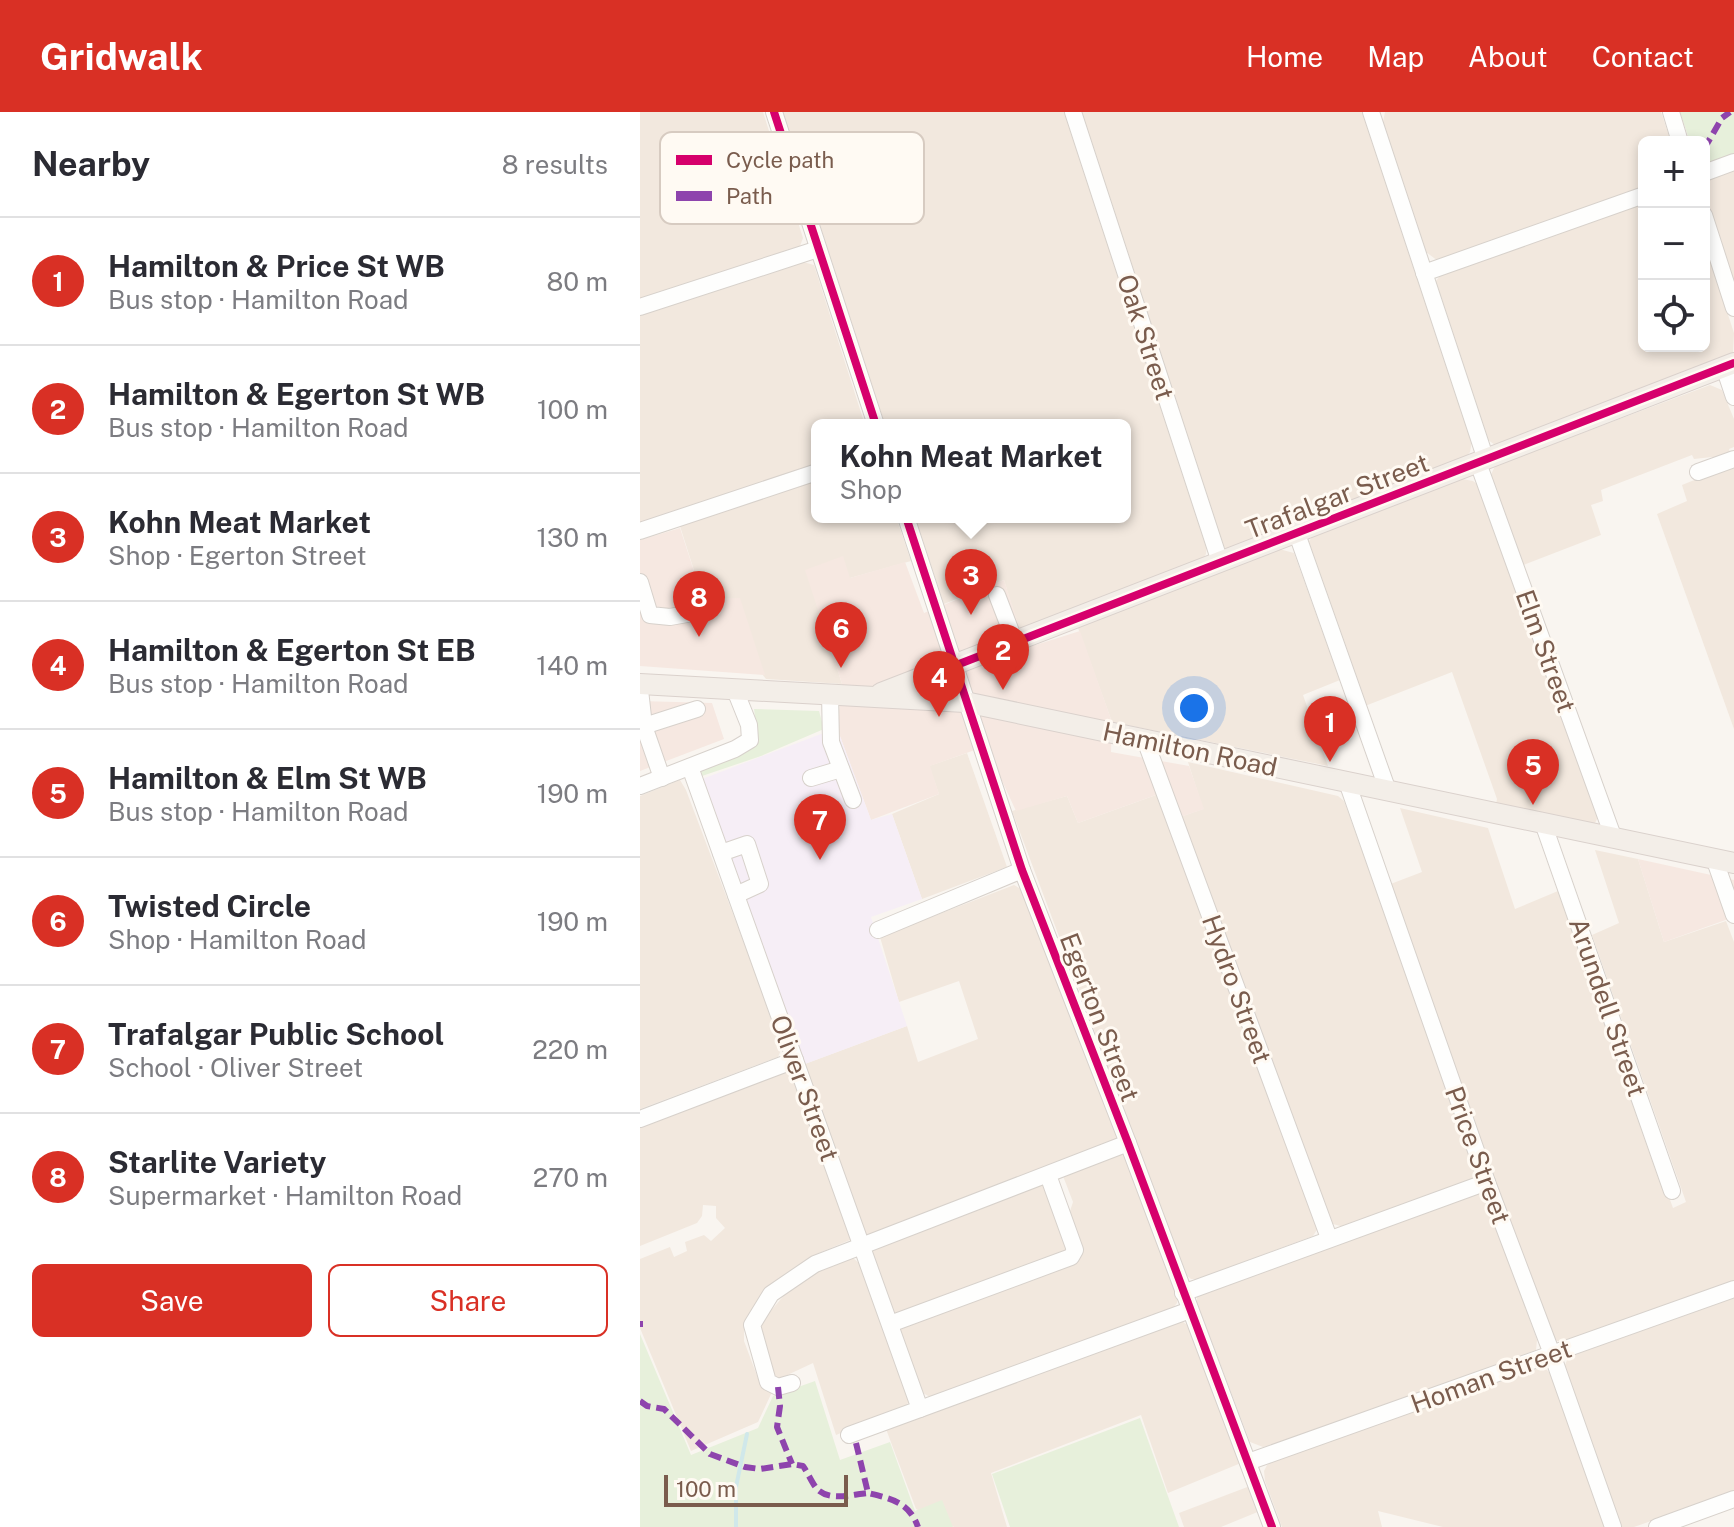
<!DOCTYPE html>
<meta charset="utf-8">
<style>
:root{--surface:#fff;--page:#f7f7f7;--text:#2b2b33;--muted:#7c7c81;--line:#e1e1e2;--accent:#d93025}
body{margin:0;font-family:"Public Sans",sans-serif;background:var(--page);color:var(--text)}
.controls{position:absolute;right:24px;top:24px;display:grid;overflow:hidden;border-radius:12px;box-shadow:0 4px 12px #0003}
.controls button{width:72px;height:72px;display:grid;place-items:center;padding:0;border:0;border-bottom:2px solid var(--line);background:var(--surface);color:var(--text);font:40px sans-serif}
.scale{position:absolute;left:24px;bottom:20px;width:184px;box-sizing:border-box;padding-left:8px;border:4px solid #7a5c4d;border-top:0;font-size:22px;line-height:28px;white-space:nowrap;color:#7a5c4d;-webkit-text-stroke:6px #fffaf3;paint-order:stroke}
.you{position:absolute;left:554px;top:596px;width:28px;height:28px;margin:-20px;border:6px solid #fff;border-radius:50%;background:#1a73e8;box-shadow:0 0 0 12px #1a73e833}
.badge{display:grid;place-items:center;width:52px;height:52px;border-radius:50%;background:var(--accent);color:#fff;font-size:26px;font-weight:700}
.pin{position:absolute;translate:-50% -66px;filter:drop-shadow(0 2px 4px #0008)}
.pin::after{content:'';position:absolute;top:42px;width:28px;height:24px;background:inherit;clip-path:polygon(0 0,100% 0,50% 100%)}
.popup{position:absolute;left:171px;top:307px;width:320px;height:104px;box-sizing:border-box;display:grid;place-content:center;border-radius:12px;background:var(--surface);filter:drop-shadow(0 2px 6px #0005);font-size:26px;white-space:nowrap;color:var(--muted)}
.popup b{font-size:30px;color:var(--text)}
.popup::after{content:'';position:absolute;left:50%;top:100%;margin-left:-16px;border:16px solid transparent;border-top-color:var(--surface)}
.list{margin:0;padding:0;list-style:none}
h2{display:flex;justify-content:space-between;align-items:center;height:104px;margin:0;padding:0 32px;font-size:34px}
h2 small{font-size:26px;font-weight:400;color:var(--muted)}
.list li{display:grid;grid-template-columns:52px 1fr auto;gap:24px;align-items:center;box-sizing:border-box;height:128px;padding:0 32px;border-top:2px solid var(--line)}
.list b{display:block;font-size:30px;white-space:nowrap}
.list p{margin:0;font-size:26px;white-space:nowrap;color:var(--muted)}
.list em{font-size:26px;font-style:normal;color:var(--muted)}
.actions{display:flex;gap:16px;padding:24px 32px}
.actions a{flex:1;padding:18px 0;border:2px solid var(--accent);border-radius:12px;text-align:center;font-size:28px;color:var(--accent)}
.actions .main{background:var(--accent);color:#fff}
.icon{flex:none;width:44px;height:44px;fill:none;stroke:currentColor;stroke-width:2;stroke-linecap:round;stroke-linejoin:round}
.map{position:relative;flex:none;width:1094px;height:1415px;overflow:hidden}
header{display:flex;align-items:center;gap:48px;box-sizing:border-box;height:112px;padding:0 40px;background:var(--accent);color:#fff}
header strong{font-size:38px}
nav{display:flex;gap:44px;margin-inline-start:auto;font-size:28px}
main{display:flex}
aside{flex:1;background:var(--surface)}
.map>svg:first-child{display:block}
.residential{fill:#f2e8de}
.commercial{fill:#f6e8e1}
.education{fill:#f6eef6}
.green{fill:#e7f0db}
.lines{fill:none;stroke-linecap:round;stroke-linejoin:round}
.stream{stroke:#d0e8ea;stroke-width:4}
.minor-casing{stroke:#d7d1cb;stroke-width:18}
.major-casing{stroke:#dad1cc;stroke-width:22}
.minor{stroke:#fefefd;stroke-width:16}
.major{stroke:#f3eee8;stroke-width:20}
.quiet{stroke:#8e44ad;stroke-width:6;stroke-dasharray:12 6;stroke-linecap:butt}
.cycleway-casing{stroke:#fffaf3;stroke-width:13}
.cycleway{stroke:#d6006c;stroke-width:8}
.labels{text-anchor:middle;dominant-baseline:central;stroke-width:6;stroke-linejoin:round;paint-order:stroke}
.street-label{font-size:26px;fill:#7a5c4d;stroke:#fffaf3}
.key{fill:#fffaf3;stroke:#d7cbc1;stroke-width:2}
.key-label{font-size:22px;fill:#7a5c4d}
</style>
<header>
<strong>Gridwalk</strong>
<nav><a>Home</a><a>Map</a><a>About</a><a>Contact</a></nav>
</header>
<main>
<aside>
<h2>Nearby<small>8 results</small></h2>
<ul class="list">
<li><span class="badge">1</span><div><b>Hamilton &amp; Price St WB</b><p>Bus stop · Hamilton Road</p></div><em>80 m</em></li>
<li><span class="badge">2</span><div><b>Hamilton &amp; Egerton St WB</b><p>Bus stop · Hamilton Road</p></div><em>100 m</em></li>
<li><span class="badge">3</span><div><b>Kohn Meat Market</b><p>Shop · Egerton Street</p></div><em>130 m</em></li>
<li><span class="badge">4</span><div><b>Hamilton &amp; Egerton St EB</b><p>Bus stop · Hamilton Road</p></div><em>140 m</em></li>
<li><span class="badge">5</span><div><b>Hamilton &amp; Elm St WB</b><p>Bus stop · Hamilton Road</p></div><em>190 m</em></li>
<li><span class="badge">6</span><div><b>Twisted Circle</b><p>Shop · Hamilton Road</p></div><em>190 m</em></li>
<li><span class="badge">7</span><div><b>Trafalgar Public School</b><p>School · Oliver Street</p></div><em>220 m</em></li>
<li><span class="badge">8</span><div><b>Starlite Variety</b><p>Supermarket · Hamilton Road</p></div><em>270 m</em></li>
</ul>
<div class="actions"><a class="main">Save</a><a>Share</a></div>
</aside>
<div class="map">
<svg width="1094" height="1415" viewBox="0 0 1094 1415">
<rect width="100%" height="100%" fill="#f9f5f0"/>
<!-- residential -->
<g class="residential">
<path d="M0 0H123L163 126 160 134 156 138 0 189Z"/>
<path d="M142 0H426L567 431 566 442 561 450 379 517 364 468 304 492 275 405H485V313H245Z"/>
<path d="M440 0H725L832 329 830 340 824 348 586 437 580 430Z"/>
<path d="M745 0H1021L1031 30H1004V75L798 149 786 140 743 10Z"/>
<path d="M1094 55V172L1064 82V71L1072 63Z"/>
<path d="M1004 88V234H1064V129L1094 221 1093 242 866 332 855 333 844 325 796 177V169L802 161Z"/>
<path d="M163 150 174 153 225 313H177V352L0 411V203Z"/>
<path d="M1070 273 1082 278 1094 307V335L1089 337 1091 344 1075 351 1072 345 1054 347 1052 343 961 378 963 389 951 393 961 423 881 454 849 367 855 354Z"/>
<path d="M1094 352V617L1017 402 1047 389 1042 373Z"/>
<path d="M177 366V405H256L271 449 210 466 166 458 202 572 126 567 63 487 39 411Z"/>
<path d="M822 367 833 369 837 372 957 696 959 703 954 713 856 692 857 687 812 560 725 594 666 435 669 429 674 423Z"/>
<path d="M639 437 654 441 700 568 663 583 688 654 472 610 438 516Z"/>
<path d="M327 641 367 755 282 787 252 702 299 682 289 654Z"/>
<path d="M548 650 698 684 704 689 836 1053 835 1063 830 1069 704 1115 693 1112 537 706 563 697Z"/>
<path d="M40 668 46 678 118 868 141 938 138 945 0 997V684Z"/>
<path d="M516 683 680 1113 673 1124 558 1167H551L546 1163 372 699 427 684 438 711Z"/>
<path d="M760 696 848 716 875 797 918 779 1033 1096 1046 1090 952 823 979 811 955 738 998 747 1024 830 1086 809 1094 830V1170L926 1230 917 1229 911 1223 748 773 782 760Z"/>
<path d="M374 773 381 777 477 1020V1026L472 1032 231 1123 226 1122 220 1115 162 953 267 914 278 950 338 927 319 869 259 890 240 825Z"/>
<path d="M149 957 211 1120 210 1128 174 1143 145 1162 127 1178 111 1199 104 1213V1229L119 1269 132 1280 118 1310 51 1339 0 1216V1147L30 1135 34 1145 47 1139 45 1130 64 1123 71 1129 85 1116 76 1106V1094L63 1093 62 1104 57 1111 0 1134V1011Z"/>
<path d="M480 1042 486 1044 538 1184 537 1191 533 1196 292 1286 281 1280 259 1214 434 1150 429 1102 433 1090 423 1064Z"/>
<path d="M403 1072 429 1139 255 1203 233 1146V1139L237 1135Z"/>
<path d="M836 1082H843L847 1087 897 1228 896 1238 636 1333 623 1335 610 1330 557 1191V1184Z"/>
<path d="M213 1146 219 1151 270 1288 265 1295 196 1323 173 1251 141 1266 135 1265 130 1260 120 1219 124 1207 151 1175 169 1163Z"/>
<path d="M1094 1186V1380L994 1415H982L924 1256 927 1248 931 1244Z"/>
<path d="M540 1208 549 1214 601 1351 528 1381 501 1303 351 1361 367 1415H314L276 1397 246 1317Z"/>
<path d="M899 1256H905L910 1261 965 1415H803L738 1399 742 1415H642L625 1369 624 1359 627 1353 633 1349Z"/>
<path d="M610 1374 620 1399 581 1415H544L539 1401Z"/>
</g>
<!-- commercial -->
<g class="commercial">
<path d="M40 416 63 487 100 486 125 563 0 554V428Z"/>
<path d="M203 444 210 466 265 450 284 501 364 468 386 536 440 519 472 610 471 640 549 654 564 697 540 705 527 679 438 711 427 684 376 699 346 634 290 654 299 682 231 708 197 616 202 572 165 458Z"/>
<path d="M0 589 72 591 84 627 0 659Z"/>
<path d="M998 747 1094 768V805L1024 830Z"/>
</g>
<!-- education -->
<path class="education" d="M197 616 231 708 252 702 282 787 231 805 267 914 165 952 62 667Z"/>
<!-- green -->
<g class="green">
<path d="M1040 0H1094V43L1064 55V30H1050Z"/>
<path d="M114 597 179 599 184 617 121 644 62 664 61 658 115 634 118 627Z"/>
<path d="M0 1222 51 1343 118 1316 133 1284 175 1269 200 1348 250 1330 275 1399 302 1388 313 1415H0Z"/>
<path d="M500 1306 539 1415H370L352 1362Z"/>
</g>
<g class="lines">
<!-- stream -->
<path class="stream" d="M96 1415V1375L107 1322"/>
<defs>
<g id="minor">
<path d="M134 0 236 313"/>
<path d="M433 0 580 450"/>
<path d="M731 0 846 348"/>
<path d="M1031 0 1040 30"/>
<path d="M1064 61 1094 50"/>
<path d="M1064 103 1094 196"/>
<path d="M784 161 1004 83"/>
<path d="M0 195 178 137"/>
<path d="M1084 255 1094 285"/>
<path d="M838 351 974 727"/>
<path d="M1058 360 1094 347"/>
<path d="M266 405 382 758 488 1031 632 1415"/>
<path d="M0 419 177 360"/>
<path d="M657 422 748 679"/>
<path d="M0 470 10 503 30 505 58 500"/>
<path d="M357 483 375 530"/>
<path d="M0 578 4 614 22 666"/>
<path d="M190 582 191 630 213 688"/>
<path d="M4 614 57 597"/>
<path d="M505 628 689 1126"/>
<path d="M50 655 280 1297"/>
<path d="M171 666 201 657"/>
<path d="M707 670 847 1070 912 1242 973 1415"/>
<path d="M0 674 95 637 110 628 109 613 95 578"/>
<path d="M903 711 1032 1079"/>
<path d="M81 741 107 732 120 772 96 783"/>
<path d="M1074 746 1094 803"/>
<path d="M238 818 382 758"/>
<path d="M0 1007 155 948"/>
<path d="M543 1181 847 1070"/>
<path d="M250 1212 431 1145 435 1138 408 1063"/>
<path d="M152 1271 138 1275 128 1270 112 1213 131 1182 175 1152 488 1031"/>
<path d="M209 1323 550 1198"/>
<path d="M608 1350 1094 1177"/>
<path d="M1017 1415 1094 1387"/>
</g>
<g id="major">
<path d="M0 572 325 590 1094 751"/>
<path d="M241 581 1094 251"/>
</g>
</defs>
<!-- minor casing -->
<use href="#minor" class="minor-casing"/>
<!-- major casing -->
<use href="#major" class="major-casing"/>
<!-- minor -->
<use href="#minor" class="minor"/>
<!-- major -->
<use href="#major" class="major"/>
<!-- quiet -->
<g class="quiet">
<path d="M1064 37 1082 6 1090 0"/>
<path d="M0 1215V1209"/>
<path d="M138 1275 140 1294 137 1315 152 1352"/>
<path d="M0 1289 7 1294 24 1297 70 1342 105 1355 120 1357 152 1352 163 1354C168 1361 172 1371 177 1377 190 1390 213 1382 228 1381"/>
<path d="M216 1331 228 1381C252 1387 269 1390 278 1415"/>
</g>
<defs>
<g id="cycleway">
<path d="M134 0 236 313"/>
<path d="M266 405 382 758 488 1031 632 1415"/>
<path d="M314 554 1094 251"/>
</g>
</defs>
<!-- cycleway casing -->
<use href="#cycleway" class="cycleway-casing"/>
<!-- cycleway -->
<use href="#cycleway" class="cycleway"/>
</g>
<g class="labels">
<!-- street labels -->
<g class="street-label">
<text transform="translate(506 225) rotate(72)">Oak Street</text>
<text transform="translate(697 384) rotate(-21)">Trafalgar Street</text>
<text transform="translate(906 539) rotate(70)">Elm Street</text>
<text transform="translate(550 637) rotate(12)">Hamilton Road</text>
<text transform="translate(597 877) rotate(70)">Hydro Street</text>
<text transform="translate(968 895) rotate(71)">Arundell Street</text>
<text transform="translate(460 905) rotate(69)">Egerton Street</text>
<text transform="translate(165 976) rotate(70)">Oliver Street</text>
<text transform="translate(838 1043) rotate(70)">Price Street</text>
<text transform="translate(851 1264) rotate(-20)">Homan Street</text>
</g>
</g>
<!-- legend -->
<rect x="20" y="20" width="264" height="92" rx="12" class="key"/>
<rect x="36" y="43" width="36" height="10" fill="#d6006c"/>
<rect x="36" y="79" width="36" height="10" fill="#8e44ad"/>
<g class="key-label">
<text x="86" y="56">Cycle path</text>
<text x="86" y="92">Path</text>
</g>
</svg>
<div class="controls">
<button>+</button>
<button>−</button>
<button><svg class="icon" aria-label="locate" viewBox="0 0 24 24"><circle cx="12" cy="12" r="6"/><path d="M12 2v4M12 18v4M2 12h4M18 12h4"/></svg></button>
</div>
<div class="scale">100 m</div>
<div class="you"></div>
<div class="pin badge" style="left:690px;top:650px">1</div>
<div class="pin badge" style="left:363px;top:578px">2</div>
<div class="pin badge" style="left:331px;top:503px">3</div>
<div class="popup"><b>Kohn Meat Market</b>Shop</div>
<div class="pin badge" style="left:299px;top:605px">4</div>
<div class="pin badge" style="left:893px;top:693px">5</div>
<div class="pin badge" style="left:201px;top:556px">6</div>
<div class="pin badge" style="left:180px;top:748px">7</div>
<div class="pin badge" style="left:59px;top:525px">8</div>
</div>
</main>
